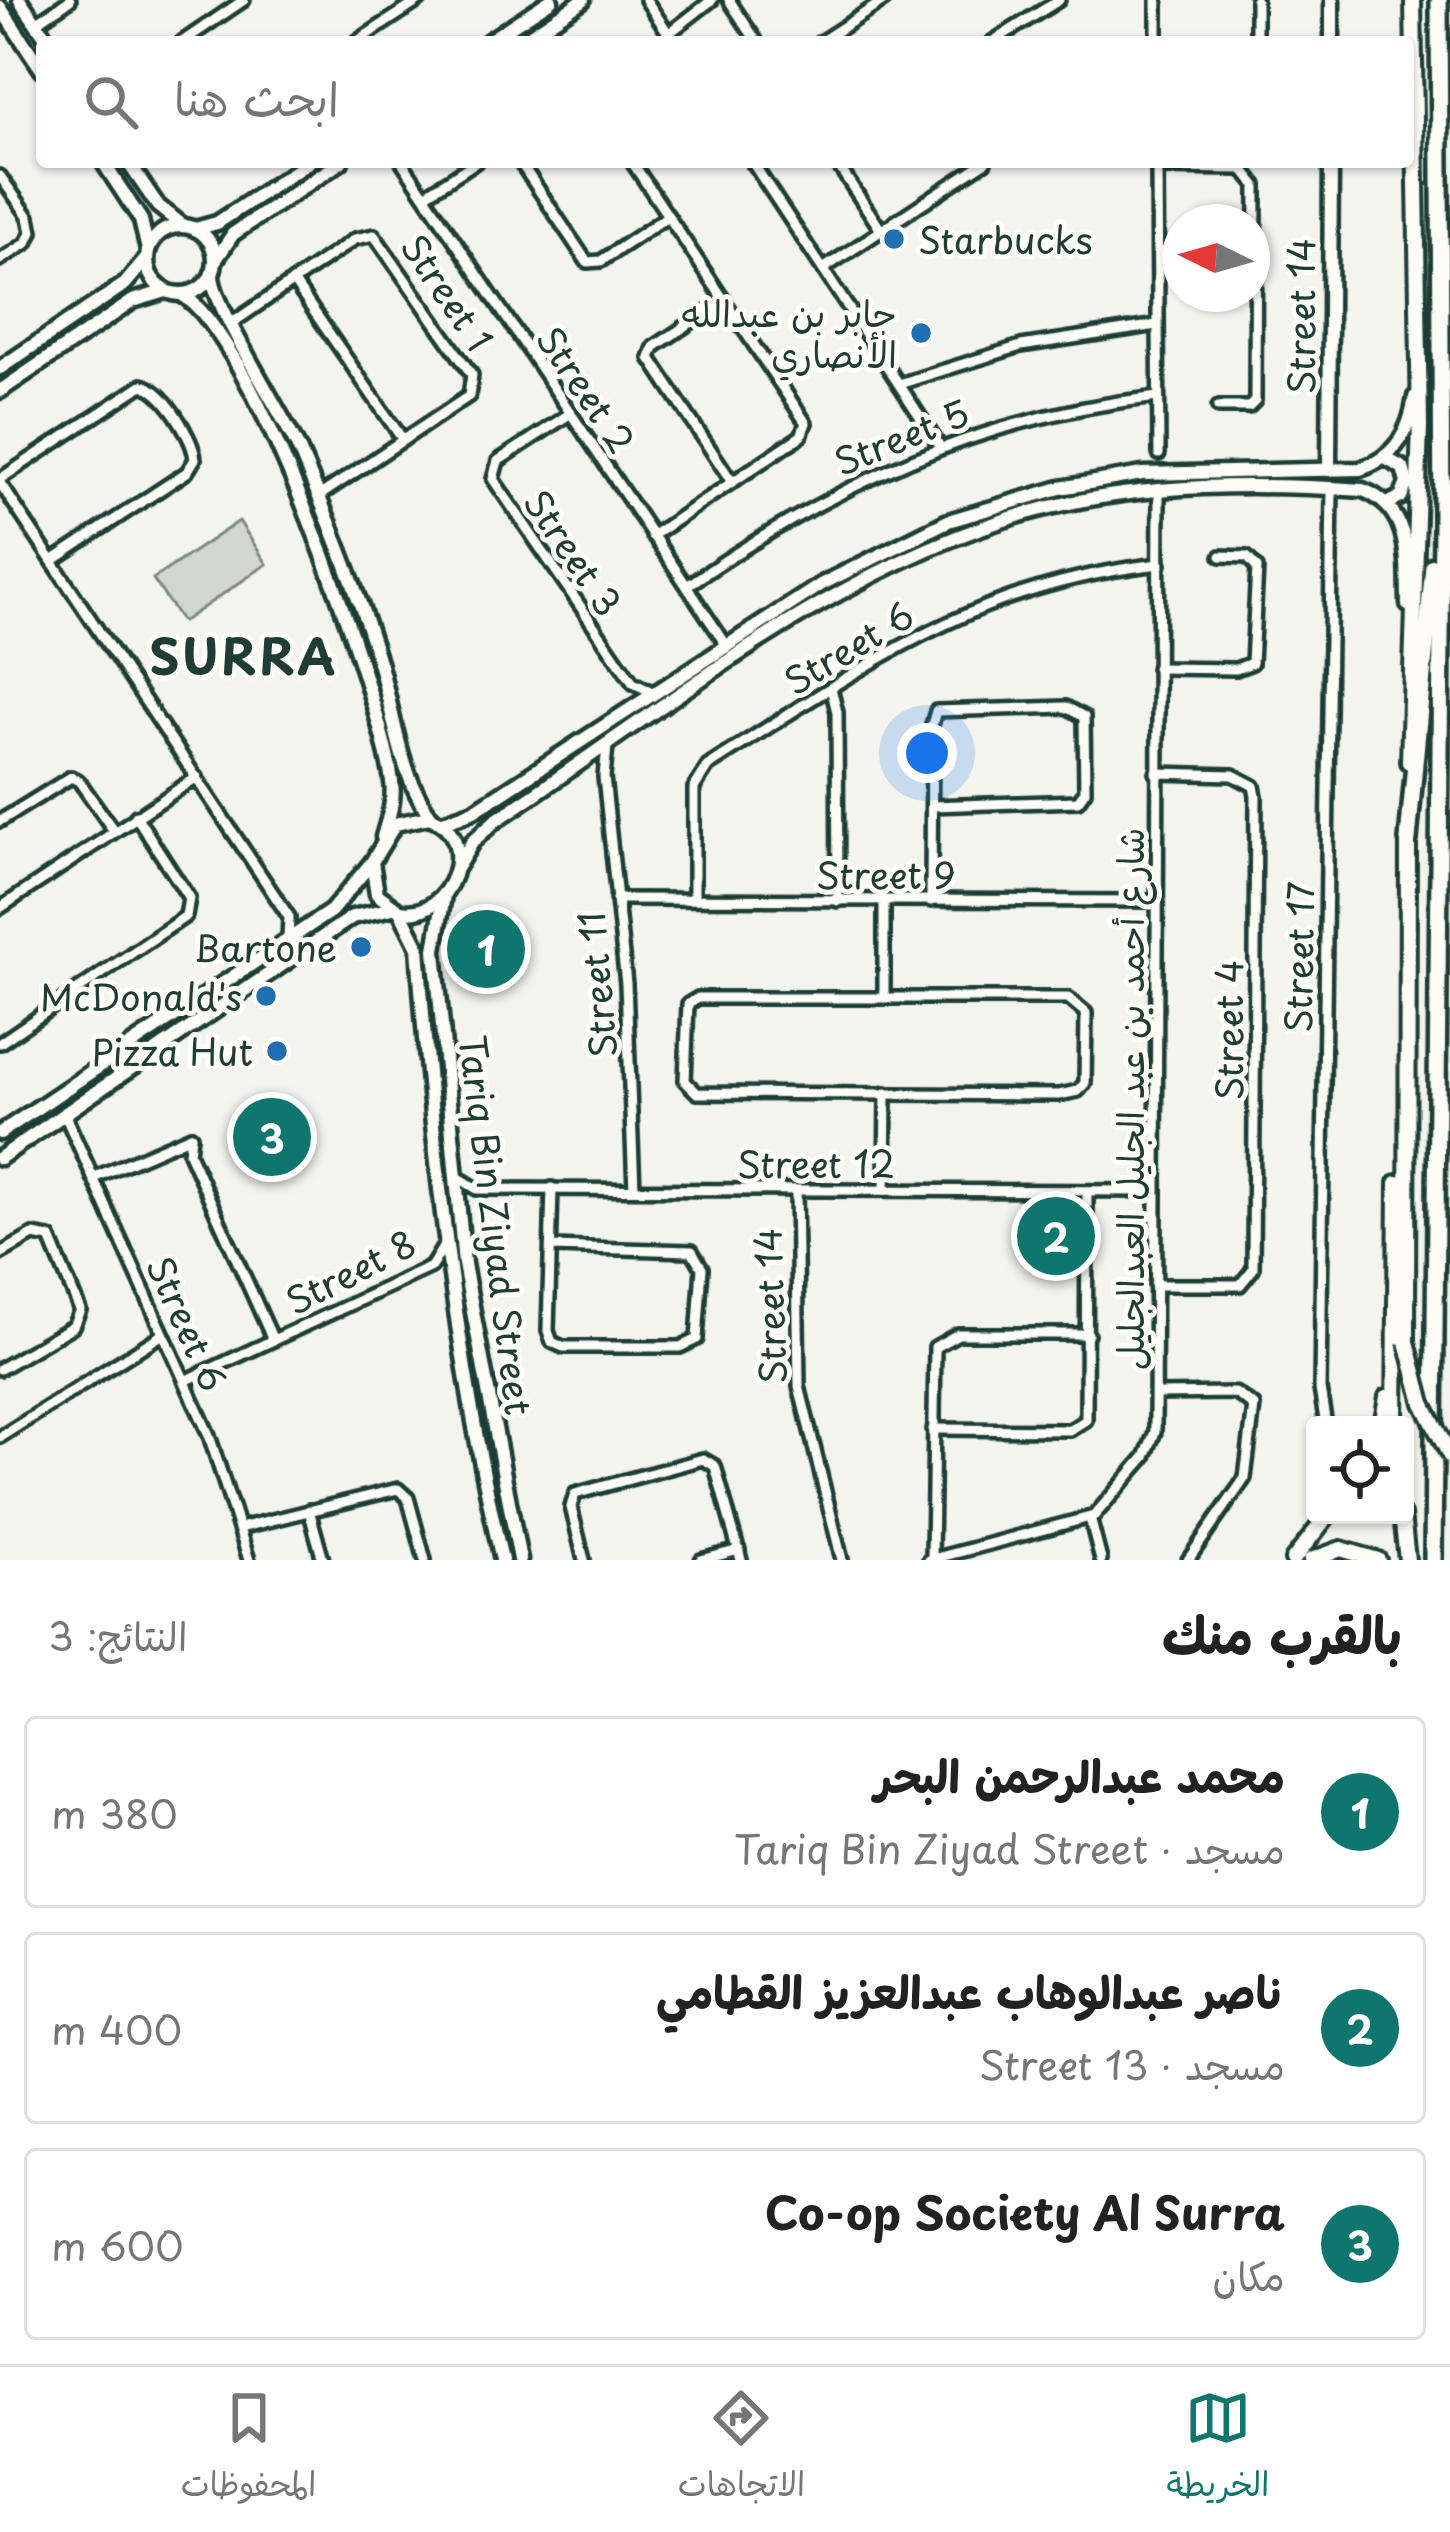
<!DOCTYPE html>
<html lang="ar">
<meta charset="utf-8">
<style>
:root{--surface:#fff;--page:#f6f6f6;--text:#222;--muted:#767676;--line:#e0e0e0;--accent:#0f766e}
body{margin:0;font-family:"Playpen Sans","Playpen Sans Arabic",sans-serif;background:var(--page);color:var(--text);direction:rtl}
.controls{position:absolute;right:36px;bottom:36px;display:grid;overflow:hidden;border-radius:12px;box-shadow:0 3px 9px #0004}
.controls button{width:108px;height:108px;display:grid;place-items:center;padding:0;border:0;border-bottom:3px solid var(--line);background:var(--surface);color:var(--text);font:60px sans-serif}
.compass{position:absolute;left:1162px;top:204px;width:108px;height:108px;border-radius:50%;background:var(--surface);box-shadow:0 3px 9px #0004;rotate:275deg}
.you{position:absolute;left:927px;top:753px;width:42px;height:42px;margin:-30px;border:9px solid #fff;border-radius:50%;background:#1a73e8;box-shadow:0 0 0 18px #1a73e833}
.badge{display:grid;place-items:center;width:78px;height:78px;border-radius:50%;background:var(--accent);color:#fff;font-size:39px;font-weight:700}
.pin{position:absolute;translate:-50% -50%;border:6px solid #fff;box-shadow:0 3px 12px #0006}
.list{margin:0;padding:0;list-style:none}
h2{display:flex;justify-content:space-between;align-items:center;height:156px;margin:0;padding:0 48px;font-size:51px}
h2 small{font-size:39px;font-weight:400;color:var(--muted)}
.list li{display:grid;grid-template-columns:78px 1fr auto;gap:36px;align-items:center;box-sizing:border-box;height:192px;margin:0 24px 24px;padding:0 24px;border:3px solid var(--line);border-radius:12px}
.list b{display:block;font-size:45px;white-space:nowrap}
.list p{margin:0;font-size:39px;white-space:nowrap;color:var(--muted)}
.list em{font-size:39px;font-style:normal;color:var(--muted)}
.icon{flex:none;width:66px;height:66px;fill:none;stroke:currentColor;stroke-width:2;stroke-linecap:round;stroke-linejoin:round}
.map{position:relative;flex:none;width:1450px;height:1560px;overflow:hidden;direction:ltr}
.search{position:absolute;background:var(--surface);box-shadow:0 3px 9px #0004;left:36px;right:36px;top:36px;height:132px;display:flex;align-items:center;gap:30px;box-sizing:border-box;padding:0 42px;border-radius:12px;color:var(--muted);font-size:45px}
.sheet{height:804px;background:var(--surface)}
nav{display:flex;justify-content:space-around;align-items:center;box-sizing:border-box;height:168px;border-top:3px solid var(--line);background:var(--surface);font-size:33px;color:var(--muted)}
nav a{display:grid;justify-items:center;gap:6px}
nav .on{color:var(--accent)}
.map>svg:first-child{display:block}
.green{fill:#d1d6d1;stroke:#788a82;stroke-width:3}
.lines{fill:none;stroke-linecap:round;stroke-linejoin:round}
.street-casing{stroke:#1f3d34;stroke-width:18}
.secondary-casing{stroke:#1f3d34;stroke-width:21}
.primary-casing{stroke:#1f3d34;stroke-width:22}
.highway-casing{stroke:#1f3d34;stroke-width:24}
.street{stroke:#fdfcf7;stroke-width:9}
.secondary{stroke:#fdfcf7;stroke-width:12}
.primary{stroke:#fdfcf7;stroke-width:14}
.highway{stroke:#fdfcf7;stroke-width:15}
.primary-bridge-casing{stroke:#1f3d34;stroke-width:22;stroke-linecap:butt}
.primary-bridge{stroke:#fdfcf7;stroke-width:14}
.poi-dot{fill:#1f6fb2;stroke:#fdfcf7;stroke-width:4.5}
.labels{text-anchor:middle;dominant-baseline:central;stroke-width:10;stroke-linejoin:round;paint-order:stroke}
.poi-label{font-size:36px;fill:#1f3d34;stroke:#fdfcf7;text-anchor:end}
.street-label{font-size:36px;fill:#1f3d34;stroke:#fdfcf7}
.district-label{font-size:48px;font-weight:bold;letter-spacing:3px;fill:#1f3d34;stroke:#fdfcf7}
</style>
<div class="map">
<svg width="1450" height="1560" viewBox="0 0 1450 1560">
<rect width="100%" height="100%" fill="#f4f4ef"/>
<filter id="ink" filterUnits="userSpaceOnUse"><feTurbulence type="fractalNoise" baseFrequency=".00833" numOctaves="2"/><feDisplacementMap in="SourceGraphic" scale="24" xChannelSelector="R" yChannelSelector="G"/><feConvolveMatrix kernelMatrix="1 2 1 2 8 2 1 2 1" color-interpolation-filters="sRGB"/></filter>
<g filter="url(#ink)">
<!-- green -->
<path class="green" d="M239 521 267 564 182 622 153 579Z"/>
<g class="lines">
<defs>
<g id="street">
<path d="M646 0 674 42"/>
<path d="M729 0 757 42"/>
<path d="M36 23 70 0"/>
<path d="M668 34 712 0"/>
<path d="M182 42 244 0"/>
<path d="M356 42 420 0"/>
<path d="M820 42 885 0"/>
<path d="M992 42 1059 0"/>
<path d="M1157 42V0"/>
<path d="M1256 42V0"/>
<path d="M402 162 727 646"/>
<path d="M520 162 587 262 601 261 668 216"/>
<path d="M632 162 806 423 801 436 652 536"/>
<path d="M752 162 939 445"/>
<path d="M836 162 881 230"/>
<path d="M1157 166 1159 454"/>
<path d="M1157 168 1243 169 1256 185 1255 401 1249 407H1218"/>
<path d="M0 176 29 217 32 232 27 243 0 260"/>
<path d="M425 195 476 162"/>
<path d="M823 269 985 162"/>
<path d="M293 281 403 440"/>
<path d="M725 300 654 347 650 358 732 482"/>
<path d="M232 323 355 239 374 235 472 375 469 396 319 496"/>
<path d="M899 384 1021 346 1157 325"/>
<path d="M571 413 498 461 493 479 633 683 652 692"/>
<path d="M0 479 142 385C163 389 193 437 195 459L187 472 52 561"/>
<path d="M0 483 289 917 288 939"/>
<path d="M687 586C833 485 980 416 1158 397"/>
<path d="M1157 668 1236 669 1252 663 1257 568 1247 557 1221 556"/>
<path d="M831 688 837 712 838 901"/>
<path d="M607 746 604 777 626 984 634 1189"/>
<path d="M0 821 71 777 79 781 114 831"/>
<path d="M616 899 1155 901"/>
<path d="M694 899V788L708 766C862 668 972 584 1160 564"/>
<path d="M931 901 932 725 936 711 1066 707 1084 717 1085 791 1078 801 932 806"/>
<path d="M0 908 197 777"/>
<path d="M884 996V902"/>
<path d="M698 998H1068L1086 1013 1085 1083 1078 1091 1059 1095 697 1093 685 1081 688 1004Z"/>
<path d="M0 1043 186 916 189 898 136 816"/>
<path d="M64 1113 209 1435 249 1560"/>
<path d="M191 1136 189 1153 273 1340"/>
<path d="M456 1176 477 1189 1154 1191"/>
<path d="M93 1178 191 1136"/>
<path d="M796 1190 799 1386 842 1560"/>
<path d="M885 1190 886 1093"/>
<path d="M551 1247 692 1251 702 1268 697 1339 680 1347H563L552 1342 548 1331 552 1188"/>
<path d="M0 1254 33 1235 50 1238 80 1310 73 1326 0 1369"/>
<path d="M1155 1285H1240L1253 1269 1256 796 1254 786 1233 775 1156 773"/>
<path d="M185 1381 431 1267 445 1244"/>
<path d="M1157 1394 1235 1393 1254 1406 1245 1478 1188 1560"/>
<path d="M1326 1425 1320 1389 1332 488"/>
<path d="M933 1429 1070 1430 1086 1420 1087 1191"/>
<path d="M0 1437 163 1334"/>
<path d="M309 1510 323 1560"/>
<path d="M1090 1518 1101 1560"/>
<path d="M240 1528 398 1489 408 1498 425 1560"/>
<path d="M932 1559 935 1347 958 1334H1088"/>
<path d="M584 1560 571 1507 575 1494 703 1459 715 1466 741 1560"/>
<path d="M701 1560 739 1550"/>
<path d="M929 1560 1094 1516 1145 1457 1155 1432 1159 490"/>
</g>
<g id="secondary">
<path d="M20 0 49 42"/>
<path d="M0 7 42 70"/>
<path d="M487 42 551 0"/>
<path d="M520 42 583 0"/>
<path d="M1332 42V0"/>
<path d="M103 162 141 220 148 250"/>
<path d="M128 162 158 206 182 225"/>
<circle cx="181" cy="260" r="34"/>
<path d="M195 229 217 223 309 162"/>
<path d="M215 261 233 234 341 162"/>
<path d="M212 273C210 303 285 416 301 454 330 522 358 591 379 662 395 716 398 773 432 818"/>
<path d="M181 294C254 334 380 694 392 782 395 801 388 819 383 837"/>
<path d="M0 368 125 284 147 258"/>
<path d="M0 391 133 301 166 291"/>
<path d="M1385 458 1403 468 1407 483 1401 497 1387 504"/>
<path d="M1329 470 1331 162"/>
<path d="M429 817C483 835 452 921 400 911L377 894 372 862 395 824Z"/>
<path d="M443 822 474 811 822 584 948 521 1060 488 1142 474 1360 469C1395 458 1410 432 1415 397"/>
<path d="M457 867 473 841 495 821C666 708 845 558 1046 508 1150 483 1257 483 1363 490 1412 509 1407 560 1408 605"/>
<path d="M444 895 435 950 464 1264 520 1560"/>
<path d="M400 911 418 947C432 1153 456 1359 502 1560"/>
<path d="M0 1133 331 911 372 862"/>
<path d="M0 1158 352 917 393 908"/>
</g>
<g id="primary">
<path d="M1409 762 1420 425 1413 0"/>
<path d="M1407 1342 1408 833"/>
<path d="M1382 1425 1387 1397"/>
<path d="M1395 1425 1397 1183"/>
<path d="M1402 1515 1407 1560"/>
<path d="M1293 1560 1328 1515"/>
<path d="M1311 1560 1341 1549 1378 1560"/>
</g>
<g id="highway">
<path d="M1408 840 1433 566"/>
<path d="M1433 1560 1442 522 1439 0"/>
</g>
</defs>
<!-- street casing -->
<use href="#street" class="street-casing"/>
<!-- secondary casing -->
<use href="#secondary" class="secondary-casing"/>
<!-- primary casing -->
<use href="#primary" class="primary-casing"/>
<!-- highway casing -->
<use href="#highway" class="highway-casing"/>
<!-- street -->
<use href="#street" class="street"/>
<!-- secondary -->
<use href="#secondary" class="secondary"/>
<!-- primary -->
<use href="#primary" class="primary"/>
<!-- highway -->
<use href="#highway" class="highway"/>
<defs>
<path id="primary-bridge" d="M1407 1342 1423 1403 1450 1456"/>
</defs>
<!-- primary-bridge casing -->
<use href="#primary-bridge" class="primary-bridge-casing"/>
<!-- primary-bridge -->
<use href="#primary-bridge" class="primary-bridge"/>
</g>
</g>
<!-- markers -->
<g class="poi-dot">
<circle cx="894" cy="239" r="12"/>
<circle cx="921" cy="333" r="12"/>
<circle cx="361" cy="947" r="12"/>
<circle cx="266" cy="996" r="12"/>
<circle cx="277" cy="1051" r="12"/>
</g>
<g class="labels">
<!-- poi labels -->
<g class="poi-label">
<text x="918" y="239" text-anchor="start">Starbucks</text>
<text x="897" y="312">جابر بن عبدالله<tspan x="897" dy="41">الأنصاري</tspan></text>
<text x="337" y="947">Bartone</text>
<text x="242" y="996">McDonald's</text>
<text x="253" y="1051">Pizza Hut</text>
</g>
<!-- street labels -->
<g class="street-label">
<text transform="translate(448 292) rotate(56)">Street 1</text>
<text transform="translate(1300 316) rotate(-90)">Street 14</text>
<text transform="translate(587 389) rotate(56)">Street 2</text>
<text transform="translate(901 436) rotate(-22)">Street 5</text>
<text transform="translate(574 552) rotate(56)">Street 3</text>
<text transform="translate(848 647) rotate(-31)">Street 6</text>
<text x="886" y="874">Street 9</text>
<text transform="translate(1298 957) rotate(-89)">Street 17</text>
<text transform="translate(596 985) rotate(-95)">Street 11</text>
<text transform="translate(1228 1030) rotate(-90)">Street 4</text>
<text transform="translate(1129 1099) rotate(-90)">شارع أحمد بن عبد الجليل العبدالجليل</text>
<text x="816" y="1163">Street 12</text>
<text transform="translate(497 1225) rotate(83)">Tariq Bin Ziyad Street</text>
<text transform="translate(350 1271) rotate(-27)">Street 8</text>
<text transform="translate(769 1306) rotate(-92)">Street 14</text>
<text transform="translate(188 1323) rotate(66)">Street 6</text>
</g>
<!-- district labels -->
<g class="district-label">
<text x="244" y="655">SURRA</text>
</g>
</g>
</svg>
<div class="controls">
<button><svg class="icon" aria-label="locate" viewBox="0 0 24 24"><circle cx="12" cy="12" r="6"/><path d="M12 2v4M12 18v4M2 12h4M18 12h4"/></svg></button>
</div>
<svg class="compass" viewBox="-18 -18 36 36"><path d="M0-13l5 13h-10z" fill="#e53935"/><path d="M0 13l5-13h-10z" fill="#767676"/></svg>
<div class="you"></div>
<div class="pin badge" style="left:486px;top:949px">1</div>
<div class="pin badge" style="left:1056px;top:1236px">2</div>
<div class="pin badge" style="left:272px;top:1137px">3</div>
<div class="search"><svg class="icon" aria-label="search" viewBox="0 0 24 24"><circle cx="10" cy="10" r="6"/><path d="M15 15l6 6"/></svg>ابحث هنا</div>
</div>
<section class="sheet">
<h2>بالقرب منك<small>النتائج: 3</small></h2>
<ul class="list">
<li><span class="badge">1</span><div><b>محمد عبدالرحمن البحر</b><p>مسجد · Tariq Bin Ziyad Street</p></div><em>380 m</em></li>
<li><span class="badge">2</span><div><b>ناصر عبدالوهاب عبدالعزيز القطامي</b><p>مسجد · Street 13</p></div><em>400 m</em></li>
<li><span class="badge">3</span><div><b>Co-op Society Al Surra</b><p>مكان</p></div><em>600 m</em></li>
</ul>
</section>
<nav>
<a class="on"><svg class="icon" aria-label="map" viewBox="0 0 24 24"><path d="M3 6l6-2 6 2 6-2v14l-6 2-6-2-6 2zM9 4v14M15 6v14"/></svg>الخريطة</a>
<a><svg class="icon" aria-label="directions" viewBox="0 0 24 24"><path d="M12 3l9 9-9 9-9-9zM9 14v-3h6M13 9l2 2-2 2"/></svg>الاتجاهات</a>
<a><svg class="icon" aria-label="saved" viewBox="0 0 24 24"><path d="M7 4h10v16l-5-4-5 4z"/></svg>المحفوظات</a>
</nav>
